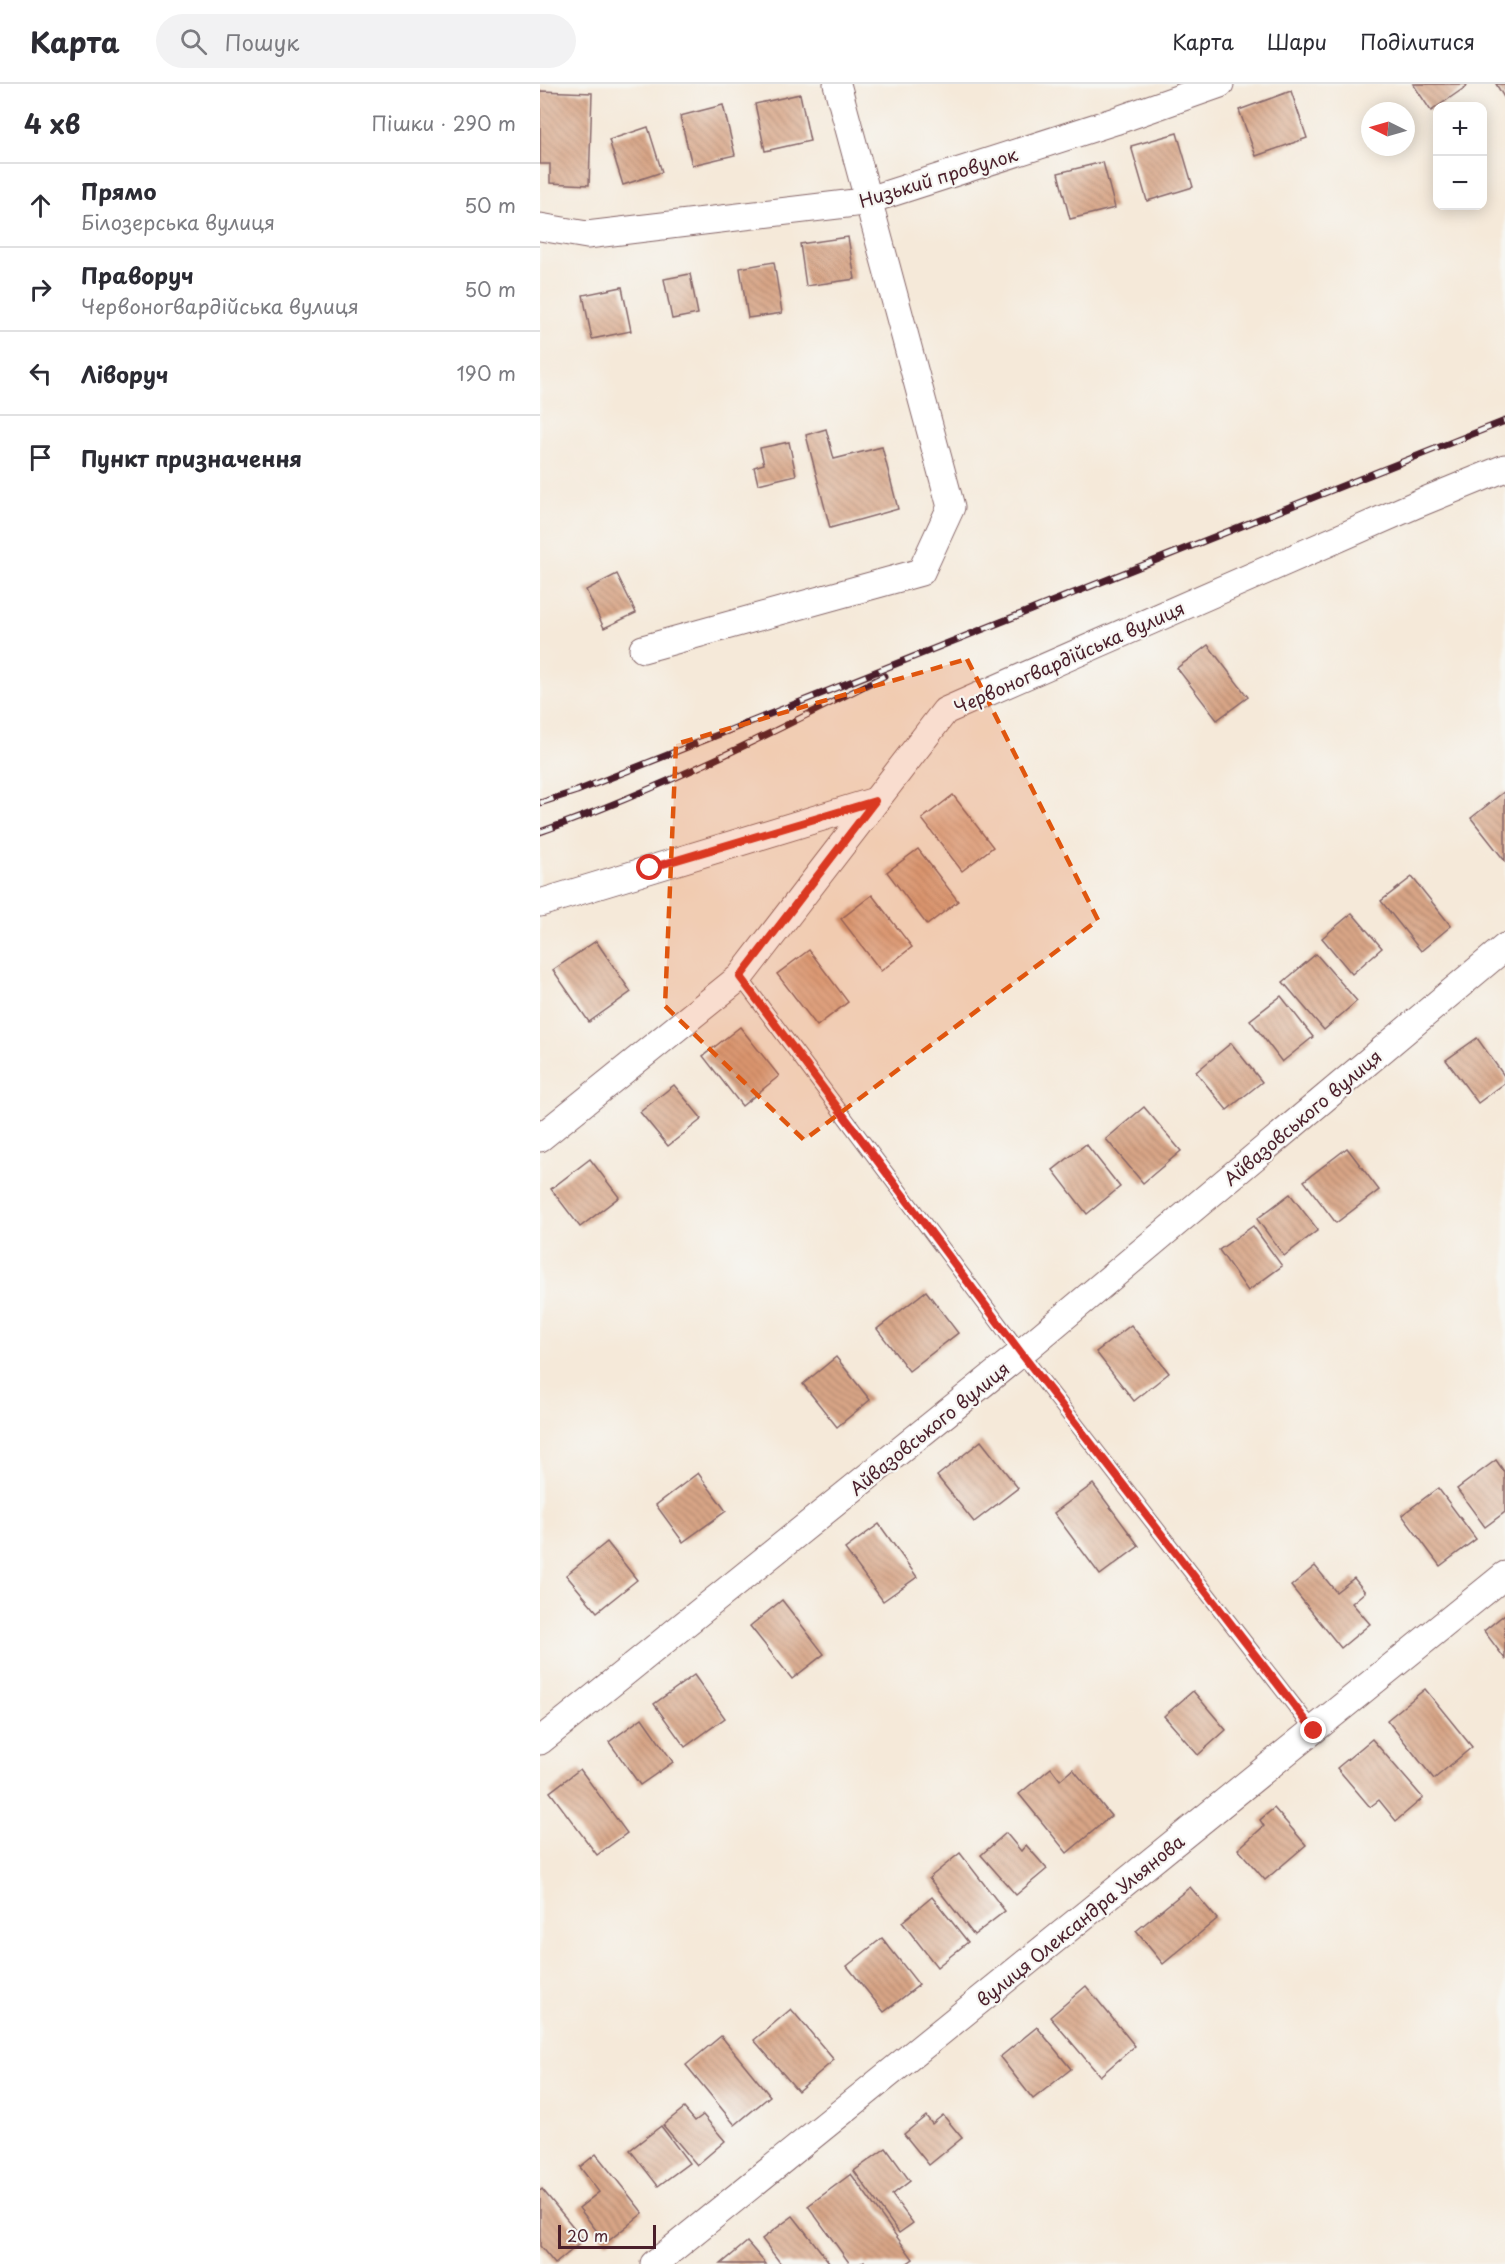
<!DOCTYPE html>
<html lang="uk">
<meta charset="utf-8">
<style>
:root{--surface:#fff;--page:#f2f2f3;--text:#2b2b33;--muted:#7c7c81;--line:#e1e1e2}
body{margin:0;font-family:"Playpen Sans",sans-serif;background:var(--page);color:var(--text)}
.controls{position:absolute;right:18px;top:18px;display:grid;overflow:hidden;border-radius:12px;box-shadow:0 3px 15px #0003}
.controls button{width:54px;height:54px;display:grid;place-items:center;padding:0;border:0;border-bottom:2px solid var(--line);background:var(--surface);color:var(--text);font:30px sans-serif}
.compass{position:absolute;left:821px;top:18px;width:54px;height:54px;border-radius:50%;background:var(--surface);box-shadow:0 3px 15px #0003;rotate:275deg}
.scale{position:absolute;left:18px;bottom:15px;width:98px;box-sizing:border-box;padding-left:6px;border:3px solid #4a1f2b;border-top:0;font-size:16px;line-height:21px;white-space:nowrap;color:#4a1f2b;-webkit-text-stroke:4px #f6f6f2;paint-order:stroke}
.stop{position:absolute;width:18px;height:18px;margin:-14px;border:4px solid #d93025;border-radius:50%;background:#fff}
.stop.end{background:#d93025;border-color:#fff;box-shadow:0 2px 6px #0008}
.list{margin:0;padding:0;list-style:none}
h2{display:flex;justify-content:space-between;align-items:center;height:78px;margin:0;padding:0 24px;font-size:26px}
h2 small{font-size:20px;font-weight:400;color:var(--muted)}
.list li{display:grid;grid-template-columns:39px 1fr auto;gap:18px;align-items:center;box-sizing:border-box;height:84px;padding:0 24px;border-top:2px solid var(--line)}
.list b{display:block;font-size:22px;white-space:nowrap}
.list p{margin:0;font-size:20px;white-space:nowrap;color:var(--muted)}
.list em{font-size:20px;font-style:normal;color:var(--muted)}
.icon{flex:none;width:33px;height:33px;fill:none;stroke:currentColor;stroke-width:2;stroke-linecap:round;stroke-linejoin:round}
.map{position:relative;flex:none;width:965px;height:2180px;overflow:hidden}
header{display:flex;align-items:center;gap:36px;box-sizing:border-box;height:84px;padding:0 30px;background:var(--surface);border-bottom:2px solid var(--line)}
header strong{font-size:28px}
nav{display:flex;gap:33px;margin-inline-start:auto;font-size:21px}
.search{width:420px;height:54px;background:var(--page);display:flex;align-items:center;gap:15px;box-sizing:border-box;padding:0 21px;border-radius:33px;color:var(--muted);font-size:22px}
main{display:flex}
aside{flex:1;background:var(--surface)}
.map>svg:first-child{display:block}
.building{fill:url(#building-back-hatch)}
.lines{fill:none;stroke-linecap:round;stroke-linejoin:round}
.service-casing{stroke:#866668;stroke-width:16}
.minor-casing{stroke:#866668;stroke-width:29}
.service{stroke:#fff;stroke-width:14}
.minor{stroke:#fff;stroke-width:27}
.rail-casing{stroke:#4a1f2b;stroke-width:7}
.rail{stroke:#f6f6f2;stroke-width:4.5;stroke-dasharray:14;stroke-linecap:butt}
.route{stroke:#d93025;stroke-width:8}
.marked{fill:#e0560e;fill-opacity:0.2;stroke:#e0560e;stroke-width:4.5;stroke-dasharray:12 8;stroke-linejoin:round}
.labels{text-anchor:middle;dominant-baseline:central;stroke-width:4.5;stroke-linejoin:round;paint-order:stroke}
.street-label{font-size:18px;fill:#4a1f2b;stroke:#f6f6f2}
</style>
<header>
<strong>Карта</strong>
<div class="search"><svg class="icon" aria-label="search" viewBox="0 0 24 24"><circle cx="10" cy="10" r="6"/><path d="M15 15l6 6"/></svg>Пошук</div>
<nav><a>Карта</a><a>Шари</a><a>Поділитися</a></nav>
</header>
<main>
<aside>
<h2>4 хв<small>Пішки · 290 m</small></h2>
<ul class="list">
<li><svg class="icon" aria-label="ahead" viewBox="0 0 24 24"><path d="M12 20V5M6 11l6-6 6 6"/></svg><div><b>Прямо</b><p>Білозерська вулиця</p></div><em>50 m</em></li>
<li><svg class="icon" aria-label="right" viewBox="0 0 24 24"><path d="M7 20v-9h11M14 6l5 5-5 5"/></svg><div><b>Праворуч</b><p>Червоногвардійська вулиця</p></div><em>50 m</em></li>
<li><svg class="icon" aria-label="left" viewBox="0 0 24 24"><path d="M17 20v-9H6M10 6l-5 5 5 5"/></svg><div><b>Ліворуч</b></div><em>190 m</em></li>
<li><svg class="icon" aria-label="arrive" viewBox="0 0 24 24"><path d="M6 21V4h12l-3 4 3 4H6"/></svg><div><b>Пункт призначення</b></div></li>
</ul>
</aside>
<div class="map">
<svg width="965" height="2180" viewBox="0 0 965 2180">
<defs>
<pattern id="building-back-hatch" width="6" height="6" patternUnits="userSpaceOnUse" patternTransform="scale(1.5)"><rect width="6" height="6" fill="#d8a586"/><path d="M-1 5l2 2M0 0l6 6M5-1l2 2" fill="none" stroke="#b1866e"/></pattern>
</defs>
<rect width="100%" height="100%" fill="#f6f6f2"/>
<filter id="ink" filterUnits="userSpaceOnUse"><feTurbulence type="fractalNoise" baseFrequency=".0167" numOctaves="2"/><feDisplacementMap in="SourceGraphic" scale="12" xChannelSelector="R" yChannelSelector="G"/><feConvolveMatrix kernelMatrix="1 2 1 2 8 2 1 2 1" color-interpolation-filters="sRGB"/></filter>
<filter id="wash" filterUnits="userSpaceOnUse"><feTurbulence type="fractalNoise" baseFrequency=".008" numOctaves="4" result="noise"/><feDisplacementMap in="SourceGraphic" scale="24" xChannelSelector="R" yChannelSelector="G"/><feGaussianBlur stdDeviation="1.35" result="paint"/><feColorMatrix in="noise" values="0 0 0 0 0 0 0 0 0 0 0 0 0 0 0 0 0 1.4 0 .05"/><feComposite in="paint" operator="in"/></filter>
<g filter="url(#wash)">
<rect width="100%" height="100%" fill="#f5e9d9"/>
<g id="blocks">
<!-- building -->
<g class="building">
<path d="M873 0H925L927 2 891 27Z"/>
<path d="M956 0H965V15Z"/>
<path d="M0 7 52 9 49 101 10 99V80H0Z"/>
<path d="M751 7 767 54 716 72 699 26Z"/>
<path d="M260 10 270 57 225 67 215 20Z"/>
<path d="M183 21 195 71 152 81 140 32Z"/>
<path d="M108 43 122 88 83 101 69 56Z"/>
<path d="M637 49 653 103 607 117 591 62Z"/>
<path d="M563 78 575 124 530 135 518 89Z"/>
<path d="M308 153 315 195 266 202 260 160Z"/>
<path d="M234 178 242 229 208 234 200 184Z"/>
<path d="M150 190 158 230 132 235 124 195Z"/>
<path d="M82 203 91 247 52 255 43 211Z"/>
<path d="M286 345 294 375 342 363 358 425 290 444 266 351Z"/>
<path d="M249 358 256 391 218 400 214 383 224 380 220 364Z"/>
<path d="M77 490 96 529 64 544 46 506Z"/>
<path d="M668 561 708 613 677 636 637 584Z"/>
<path d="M965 707V777L931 734Z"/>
<path d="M413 711 453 763 422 787 382 735Z"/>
<path d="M378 765 418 817 387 841 347 788Z"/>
<path d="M872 793 911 842 881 867 841 817Z"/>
<path d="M332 811 372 863 341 887 301 835Z"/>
<path d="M812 829 842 864 812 890 782 854Z"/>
<path d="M56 857 91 908 49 938 13 886Z"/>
<path d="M269 866 308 918 277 942 237 890Z"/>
<path d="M776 870 817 917 784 946 743 898Z"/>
<path d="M741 912 773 953 742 978 710 936Z"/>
<path d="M200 943 239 992 202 1022 163 972Z"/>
<path d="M937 954 965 993V999L938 1019 906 976Z"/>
<path d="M691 959 722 998 687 1026 656 988Z"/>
<path d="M134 1001 162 1035 128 1062 100 1028Z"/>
<path d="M604 1023 641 1067 603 1099 566 1055Z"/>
<path d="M546 1060 580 1103 547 1130 513 1086Z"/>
<path d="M807 1064 839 1106 796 1139 764 1097Z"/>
<path d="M50 1075 79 1113 40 1143 11 1105Z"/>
<path d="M750 1110 778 1146 744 1172 717 1135Z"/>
<path d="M713 1142 742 1182 708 1207 679 1166Z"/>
<path d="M386 1207 418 1249 369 1287 337 1245Z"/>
<path d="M591 1241 629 1289 594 1317 556 1268Z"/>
<path d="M296 1273 330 1316 297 1343 263 1300Z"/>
<path d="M441 1357 478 1404 434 1438 397 1392Z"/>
<path d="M956 1376 965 1389V1428L945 1443 917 1405Z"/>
<path d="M158 1389 186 1427 143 1458 116 1421Z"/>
<path d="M553 1400 599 1462 560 1491 514 1429Z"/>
<path d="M898 1404 936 1455 900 1482 862 1431Z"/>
<path d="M339 1440 377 1493 343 1517 305 1465Z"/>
<path d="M67 1458 97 1496 57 1528 26 1491Z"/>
<path d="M775 1482 796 1508 814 1494 825 1508 812 1519 830 1540 801 1564 751 1502Z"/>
<path d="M242 1516 284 1570 252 1595 210 1542Z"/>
<path d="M965 1530V1575L944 1547Z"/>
<path d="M154 1591 185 1634 145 1663 114 1620Z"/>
<path d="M885 1605 932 1663 894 1695 847 1636Z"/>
<path d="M653 1607 686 1646 658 1671 624 1632Z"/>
<path d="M102 1634 133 1678 100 1701 69 1658Z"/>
<path d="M832 1655 883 1714 856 1737 839 1716 830 1723 797 1684Z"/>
<path d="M511 1684 520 1696 533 1685 571 1732 527 1769 479 1710Z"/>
<path d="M40 1685 87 1749 57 1771 10 1708Z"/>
<path d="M734 1724 766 1761 725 1796 698 1765 724 1742 720 1736Z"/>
<path d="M466 1749 481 1767 486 1761 507 1785 476 1811 441 1771Z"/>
<path d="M420 1769 465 1827 434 1851 389 1794Z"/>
<path d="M650 1803 677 1835 623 1880 596 1847Z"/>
<path d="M392 1813 428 1858 397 1883 362 1838Z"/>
<path d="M342 1854 379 1901 344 1928 307 1882Z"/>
<path d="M546 1902 595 1962 560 1992 510 1933Z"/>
<path d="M251 1925 294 1976 258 2007 214 1956Z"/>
<path d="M497 1943 531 1985 493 2015 460 1973Z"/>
<path d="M181 1952 230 2012 195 2041 146 1981Z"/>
<path d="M144 2024 155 2037 163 2031 185 2057 157 2081 123 2041Z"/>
<path d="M403 2031 422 2054 389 2081 364 2050 386 2032 392 2040Z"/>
<path d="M121 2042 149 2079 118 2102 90 2066Z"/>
<path d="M346 2064 370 2097 352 2111 373 2139 359 2149 314 2087Z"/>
<path d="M56 2070 103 2129 66 2159 39 2124 59 2108 40 2083Z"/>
<path d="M311 2090 373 2175 366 2180H325L324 2177 320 2180H310L268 2122Z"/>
<path d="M2 2105 44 2156 15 2180 0 2162V2107Z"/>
<path d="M253 2132 289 2178 287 2180H241L222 2155Z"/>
<path d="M207 2158 226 2180H181Z"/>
</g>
</g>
</g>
<g filter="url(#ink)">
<use href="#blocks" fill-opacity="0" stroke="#866668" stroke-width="1.5"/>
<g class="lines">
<defs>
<path id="service" d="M200 893 481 1269 774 1647"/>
<g id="minor">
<path d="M0 143 47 151 323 118 575 37 680 0"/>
<path d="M103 565 381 488 411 423 297 0"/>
<path d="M0 819 335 717"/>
<path d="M0 1054 200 893 405 627 877 420 965 384"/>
<path d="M0 1657 481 1269 965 863"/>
<path d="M114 2180 965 1491"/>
</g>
</defs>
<!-- service casing -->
<use href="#service" class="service-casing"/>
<!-- minor casing -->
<use href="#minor" class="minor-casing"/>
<!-- service -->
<use href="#service" class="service"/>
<!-- minor -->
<use href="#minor" class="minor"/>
<defs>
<g id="rail">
<path d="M0 719 37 707 965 337"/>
<path d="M0 748C119 706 232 649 344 592"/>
</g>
</defs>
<!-- rail casing -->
<use href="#rail" class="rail-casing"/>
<!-- rail -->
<use href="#rail" class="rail"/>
</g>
</g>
<g class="lines" filter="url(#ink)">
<!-- route -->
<path class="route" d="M110 784 335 717 200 893 481 1269 774 1647"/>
</g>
<!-- marked area -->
<path class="marked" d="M427 575 558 836 264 1056 125 922 136 660Z"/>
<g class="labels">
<!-- street labels -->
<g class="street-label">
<text transform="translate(398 93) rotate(-17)">Низький провулок</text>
<text transform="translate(529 573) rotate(-24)">Червоногвардійська вулиця</text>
<text transform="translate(762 1033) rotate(-40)">Айвазовського вулиця</text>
<text transform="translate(389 1344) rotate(-39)">Айвазовського вулиця</text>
<text transform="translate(540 1836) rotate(-39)">вулиця Олександра Ульянова</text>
</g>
</g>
</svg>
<div class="controls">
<button>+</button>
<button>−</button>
</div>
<svg class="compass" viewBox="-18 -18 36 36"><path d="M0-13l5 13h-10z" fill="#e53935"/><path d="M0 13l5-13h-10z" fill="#7c7c81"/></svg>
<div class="scale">20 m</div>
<div class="stop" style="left:110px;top:784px"></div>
<div class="stop end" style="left:774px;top:1647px"></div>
</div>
</main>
